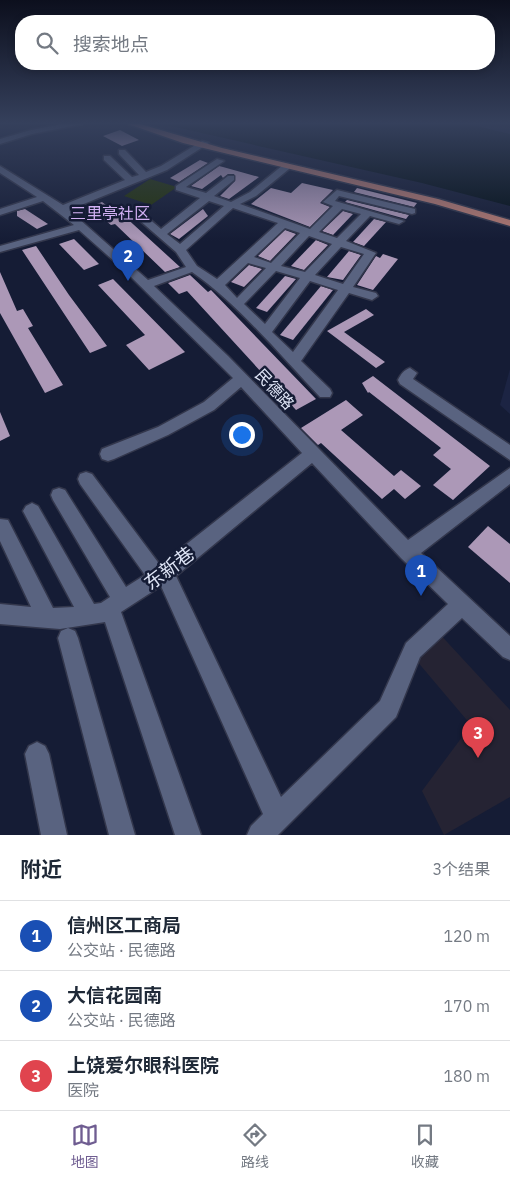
<!DOCTYPE html>
<html lang="zh">
<meta charset="utf-8">
<style>
:root{--surface:#fff;--page:#f6f6f7;--text:#1f2937;--muted:#747a83;--line:#e0e1e3;--accent:#6f5d91}
body{margin:0;font-family:"IBM Plex Sans","Noto Sans SC",sans-serif;background:var(--page);color:var(--text)}
.you{position:absolute;left:241px;top:434px;width:18px;height:18px;margin:-12px;border:4px solid #fff;border-radius:50%;background:#1a73e8;box-shadow:0 0 0 8px #1a73e833}
.badge{display:grid;place-items:center;width:32px;height:32px;border-radius:50%;background:var(--accent);color:#fff;font-size:16px;font-weight:700}
.pin{position:absolute;translate:-50% -41px;filter:drop-shadow(0 1px 2px #0008)}
.pin::after{content:'';position:absolute;top:26px;width:18px;height:15px;background:inherit;clip-path:polygon(0 0,100% 0,50% 100%)}
.list{margin:0;padding:0;list-style:none}
h2{display:flex;justify-content:space-between;align-items:center;height:65px;margin:0;padding:0 20px;font-size:21px}
h2 small{font-size:16px;font-weight:400;color:var(--muted)}
.list li{display:grid;grid-template-columns:32px 1fr auto;gap:15px;align-items:center;box-sizing:border-box;height:70px;padding:0 20px;border-top:1px solid var(--line)}
.list b{display:block;font-size:19px;white-space:nowrap}
.list p{margin:0;font-size:16px;white-space:nowrap;color:var(--muted)}
.list em{font-size:16px;font-style:normal;color:var(--muted)}
.icon{flex:none;width:28px;height:28px;fill:none;stroke:currentColor;stroke-width:2;stroke-linecap:round;stroke-linejoin:round}
.map{position:relative;flex:none;width:510px;height:835px;overflow:hidden}
.search{position:absolute;background:var(--surface);box-shadow:0 2px 8px #0003;left:15px;right:15px;top:15px;height:55px;display:flex;align-items:center;gap:12px;box-sizing:border-box;padding:0 18px;border-radius:20px;color:var(--muted);font-size:19px}
.sheet{height:275px;background:var(--surface)}
nav{display:flex;justify-content:space-around;align-items:center;box-sizing:border-box;height:70px;border-top:1px solid var(--line);background:var(--surface);font-size:14px;color:var(--muted)}
nav a{display:grid;justify-items:center;gap:2px}
nav .on{color:var(--accent)}
.map>svg:first-child{display:block}
.built{fill:#1c2443}
.medical{fill:#252333}
.green{fill:#24340a}
.water{fill:#041018}
.building{fill:#ac98b7}
.lines{fill:none;stroke-linecap:round;stroke-linejoin:round}
.minor-casing{stroke:#33374c;stroke-width:3}
.major-casing{stroke:#33374c;stroke-width:3}
.minor{fill:#596380;fill-rule:evenodd}
.major{fill:#b57a72;fill-rule:evenodd}
.labels{text-anchor:middle;dominant-baseline:central;stroke-width:5;stroke-linejoin:round;paint-order:stroke}
.far-quarter-label{font-size:16px;fill:#d1b0f3;stroke:#151c35}
.street-label{font-size:16px;fill:#dfe5f6;stroke:#151c35}
.near-street-label{font-size:19px;fill:#dfe5f6;stroke:#151c35}
</style>
<div class="map">
<svg width="510" height="835" viewBox="0 0 510 835">
<rect width="100%" height="100%" fill="#151c35"/>
<!-- built -->
<path class="built" d="M510 369V414L500 405Z"/>
<!-- medical -->
<path class="medical" d="M436 630 510 710V797L444 835 422 791 471 725 416 660Z"/>
<!-- green -->
<path class="green" d="M150 179 177 187 151 205 124 196Z"/>
<!-- water -->
<path class="water" d="M162 124H468L510 134V206L422 183Z"/>
<!-- building -->
<g class="building">
<path d="M120 130 139 140 122 146 103 136Z"/>
<path d="M200 160 208 163 179 182 170 178Z"/>
<path d="M219 166 223 167 259 177 229 199 220 196 235 181 234 174H228L223 178 221 175 202 189 191 186Z"/>
<path d="M302 183 333 190 320 203 330 207 310 227 251 204 271 188 291 193Z"/>
<path d="M357 188 417 203 414 207 354 192Z"/>
<path d="M347 200 409 215 406 219 345 202Z"/>
<path d="M102 202 119 215 122 214 180 267 165 272 115 224 111 225 89 207Z"/>
<path d="M25 209 48 224 37 229 17 216V211Z"/>
<path d="M203 209 208 216 179 239 170 234Z"/>
<path d="M343 211 353 214 333 235 322 231Z"/>
<path d="M374 219 386 222 364 246 353 242Z"/>
<path d="M285 230 296 234 270 261 258 256Z"/>
<path d="M74 239 99 264 84 270 59 244Z"/>
<path d="M316 240 328 245 304 270 291 266Z"/>
<path d="M36 246 69 295 107 346 90 353 22 250Z"/>
<path d="M349 251 361 255 343 280 327 277Z"/>
<path d="M383 254 398 259 373 290 357 285 376 256 380 258Z"/>
<path d="M249 265 262 269 244 287 231 282Z"/>
<path d="M0 272 17 311 23 309 33 326 28 328 63 385 45 393 0 313Z"/>
<path d="M190 275 208 292 211 290 316 399 296 410 187 291 179 294 168 283Z"/>
<path d="M285 276 296 279 267 312 256 308Z"/>
<path d="M113 279 185 352 149 370 126 345 145 335 98 285Z"/>
<path d="M321 286 333 290 293 340 280 335Z"/>
<path d="M366 309 374 315 344 332 385 362 376 368 327 331Z"/>
<path d="M373 376 490 466 453 500 433 485 451 469 433 455 441 448 369 392 368 393 362 383Z"/>
<path d="M346 400 363 415 341 430 394 476 401 470 421 486 405 499 394 489 382 499 321 443 318 445 301 428Z"/>
<path d="M0 412 10 436 0 441Z"/>
<path d="M488 526 510 544V583L468 547Z"/>
</g>
<g class="lines">
<defs>
<g id="minor">
<path d="M63 124H83L32 134 0 144V139L31 130Z"/>
<path d="M202 141 209 143 167 170 69 210 148 280 186 267 176 252 138 219 147 217 161 229 200 198 176 190V186L217 159 224 161 186 187 206 193 228 176H234V180L214 196 231 202 250 192 283 165H289V169L256 196 240 204 310 229 333 206 323 202 337 190 415 209V213L412 214 339 196 335 201 404 221 399 224 370 216 346 241 376 253 353 287 376 293 378 296 372 300 349 293 301 361 330 389 332 393 330 397H320C281 356 238 304 192 272L154 286 228 356 408 540 510 468V484L421 553 510 636V660L503 657 462 618 420 657 396 717 278 835H247L251 826 263 814 161 586 121 612 201 835H175L105 622 60 629 0 624V604L31 607 0 541V519L8 520 53 608 74 607 23 511 26 506 32 503 38 506 94 604 101 603 110 597 53 500 51 495 53 490 59 488 65 490 126 587 145 575 80 484 78 479 80 474 86 472 92 474 160 565 302 453 241 387 214 410 168 435 114 459 108 461 102 459 100 454 102 449 158 427 204 402 233 378 124 270 79 230 0 252V246L74 225 43 201 0 215V209L37 197 0 173V166L63 205 125 180 104 160V156H110L132 177 139 175 119 154V150H125L146 172 161 166ZM209 201 224 206 180 244 167 234ZM233 208 278 223 217 279 197 266 186 250ZM342 209 361 214 337 238 319 232ZM285 228 300 233 271 263 254 257ZM309 236 332 244 305 272 281 266ZM341 247 364 254 343 284 315 275ZM248 263 266 268 237 298 225 285ZM276 271 300 278 265 324 244 304ZM310 281 338 290 293 352 272 332ZM312 463 401 558 448 604 406 643 380 701 281 797 176 576Z"/>
<path d="M410 368 417 373 413 379 510 445V460L400 384 398 380C401 374 404 370 410 368Z"/>
<path d="M68 628 75 631 78 638 135 835H109L58 638 61 631Z"/>
<path d="M37 742 45 746 49 754 67 835H41L25 754 29 746Z"/>
</g>
<path id="major" d="M128 124H140L222 148 438 199 510 220V226L435 204 183 143Z"/>
</defs>
<!-- minor casing -->
<use href="#minor" class="minor-casing"/>
<!-- major casing -->
<use href="#major" class="major-casing"/>
<!-- minor -->
<use href="#minor" class="minor"/>
<!-- major -->
<use href="#major" class="major"/>
</g>
<!-- sky -->
<linearGradient id="sky" x2="0" y2="1"><stop stop-color="#0c0f1d"/><stop offset="0.51" stop-color="#35405c"/><stop offset="1" stop-color="#35405c" stop-opacity="0"/></linearGradient>
<rect width="510" height="241" fill="url(#sky)"/>
<g class="labels">
<!-- far-quarter labels -->
<g class="far-quarter-label">
<text x="110" y="213">三里亭社区</text>
</g>
<!-- street labels -->
<g class="street-label">
<text transform="translate(275 389) rotate(47)">民德路</text>
</g>
<!-- near-street labels -->
<g class="near-street-label">
<text transform="translate(169 568) rotate(-37)">东新巷</text>
</g>
</g>
</svg>
<div class="you"></div>
<div class="pin badge" style="left:421px;top:596px;background:#1a4fb4">1</div>
<div class="pin badge" style="left:128px;top:281px;background:#1a4fb4">2</div>
<div class="pin badge" style="left:478px;top:758px;background:#e0444e">3</div>
<div class="search"><svg class="icon" aria-label="search" viewBox="0 0 24 24"><circle cx="10" cy="10" r="6"/><path d="M15 15l6 6"/></svg>搜索地点</div>
</div>
<section class="sheet">
<h2>附近<small>3个结果</small></h2>
<ul class="list">
<li><span class="badge" style="background:#1a4fb4">1</span><div><b>信州区工商局</b><p>公交站 · 民德路</p></div><em>120 m</em></li>
<li><span class="badge" style="background:#1a4fb4">2</span><div><b>大信花园南</b><p>公交站 · 民德路</p></div><em>170 m</em></li>
<li><span class="badge" style="background:#e0444e">3</span><div><b>上饶爱尔眼科医院</b><p>医院</p></div><em>180 m</em></li>
</ul>
</section>
<nav>
<a class="on"><svg class="icon" aria-label="map" viewBox="0 0 24 24"><path d="M3 6l6-2 6 2 6-2v14l-6 2-6-2-6 2zM9 4v14M15 6v14"/></svg>地图</a>
<a><svg class="icon" aria-label="directions" viewBox="0 0 24 24"><path d="M12 3l9 9-9 9-9-9zM9 14v-3h6M13 9l2 2-2 2"/></svg>路线</a>
<a><svg class="icon" aria-label="saved" viewBox="0 0 24 24"><path d="M7 4h10v16l-5-4-5 4z"/></svg>收藏</a>
</nav>
